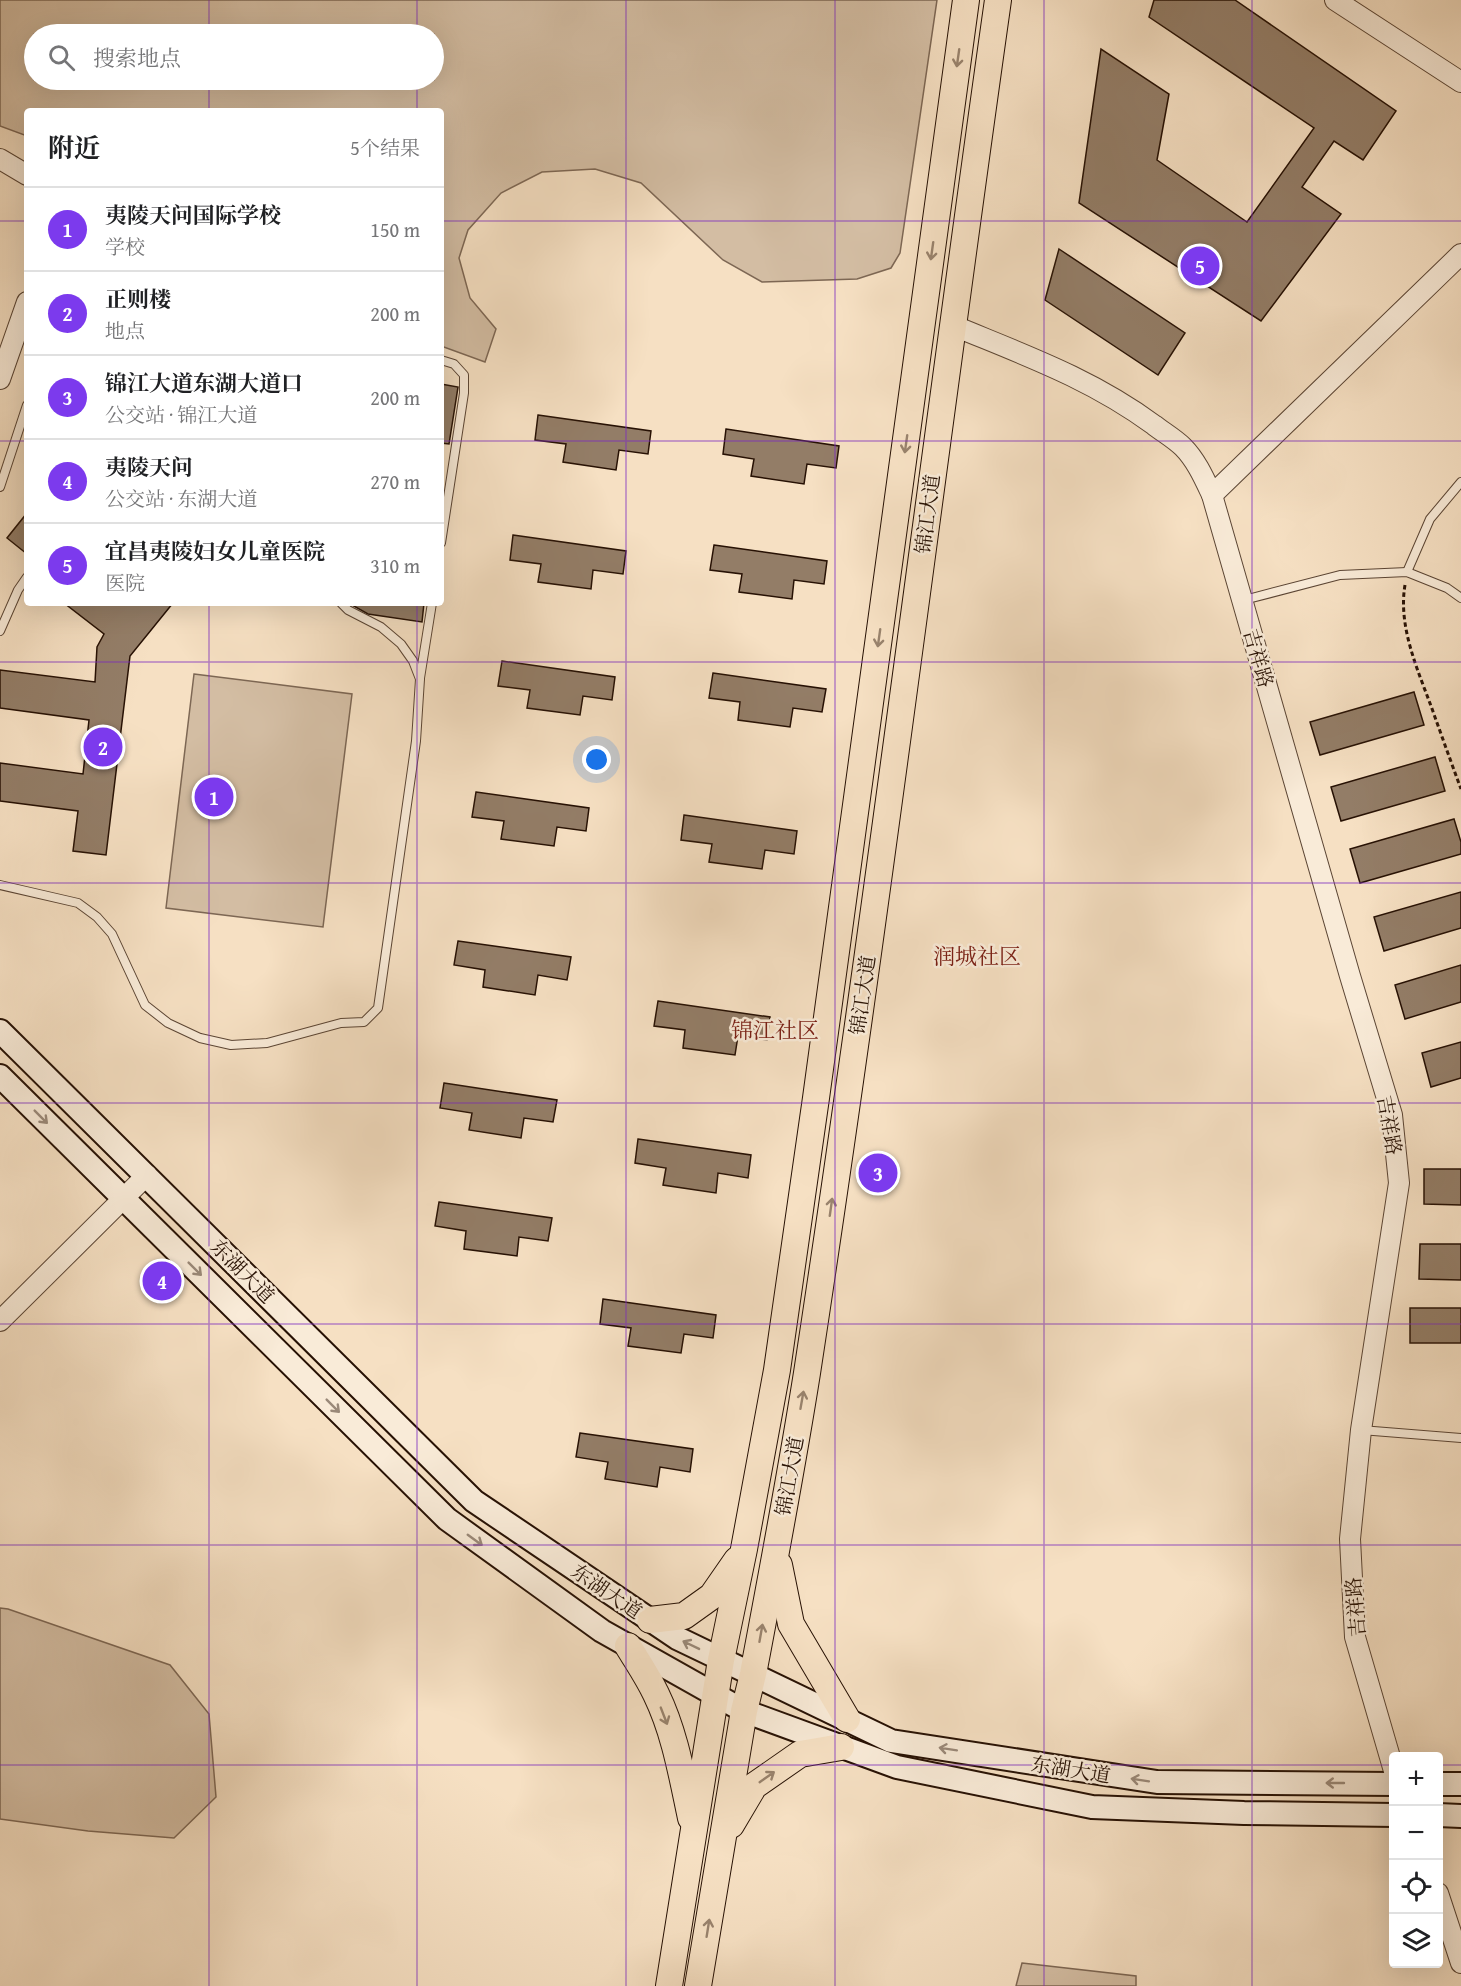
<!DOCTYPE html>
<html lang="zh">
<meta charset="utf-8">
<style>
:root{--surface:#fff;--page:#f2f2f2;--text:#202124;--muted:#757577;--line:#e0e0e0;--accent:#7c3aed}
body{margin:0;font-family:"Gentium Book Plus","Noto Serif SC",serif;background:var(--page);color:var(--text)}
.controls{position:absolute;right:18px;bottom:18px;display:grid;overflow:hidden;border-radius:6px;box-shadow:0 6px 24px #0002}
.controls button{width:54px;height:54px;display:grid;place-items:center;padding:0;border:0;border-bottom:2px solid var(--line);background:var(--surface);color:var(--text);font:30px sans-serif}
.you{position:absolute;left:597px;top:760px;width:21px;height:21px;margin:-15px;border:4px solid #fff;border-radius:50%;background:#1a73e8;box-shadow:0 0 0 9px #1a73e833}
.badge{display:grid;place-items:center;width:39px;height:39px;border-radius:50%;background:var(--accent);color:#fff;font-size:20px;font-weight:700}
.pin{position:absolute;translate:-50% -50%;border:3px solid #fff;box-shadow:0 2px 6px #0006}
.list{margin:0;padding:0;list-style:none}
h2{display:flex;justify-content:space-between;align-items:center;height:78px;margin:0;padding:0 24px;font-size:26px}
h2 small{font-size:20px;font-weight:400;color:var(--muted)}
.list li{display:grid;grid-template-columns:39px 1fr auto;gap:18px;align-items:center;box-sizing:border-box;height:84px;padding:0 24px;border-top:2px solid var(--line)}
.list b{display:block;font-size:22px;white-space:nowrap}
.list p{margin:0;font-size:20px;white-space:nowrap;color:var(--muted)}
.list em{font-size:20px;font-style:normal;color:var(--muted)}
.icon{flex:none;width:33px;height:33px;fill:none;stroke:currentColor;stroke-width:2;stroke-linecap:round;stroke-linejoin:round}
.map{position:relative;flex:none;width:1461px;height:1986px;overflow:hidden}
.search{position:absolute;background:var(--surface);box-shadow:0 6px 24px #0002;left:24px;top:24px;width:420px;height:66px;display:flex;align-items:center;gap:15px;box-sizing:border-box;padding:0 21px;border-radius:33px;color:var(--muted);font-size:22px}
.panel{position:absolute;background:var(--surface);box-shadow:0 6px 24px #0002;left:24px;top:108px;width:420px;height:498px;border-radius:6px}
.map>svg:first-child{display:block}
.green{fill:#d3bda3;stroke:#7d6754;stroke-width:1.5;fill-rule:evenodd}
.building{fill:#937d67;stroke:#271104;stroke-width:1.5}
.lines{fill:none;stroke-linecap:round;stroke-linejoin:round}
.service-casing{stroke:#5b4534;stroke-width:10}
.tertiary-casing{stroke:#5b4534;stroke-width:22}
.secondary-casing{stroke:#271104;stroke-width:26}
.primary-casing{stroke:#271104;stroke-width:28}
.path{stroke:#271104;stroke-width:3;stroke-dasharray:4.5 3;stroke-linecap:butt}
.service{stroke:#f9ebd8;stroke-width:8}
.tertiary{stroke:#f9ebd8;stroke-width:20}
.secondary{stroke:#f9ebd8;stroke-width:22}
.primary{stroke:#f6e0c3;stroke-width:26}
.oneway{stroke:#99836d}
.oneway2{stroke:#9a8979}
.grid{fill:none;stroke:#7b2cbf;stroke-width:1.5;stroke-opacity:0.55}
.labels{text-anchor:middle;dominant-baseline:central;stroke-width:5;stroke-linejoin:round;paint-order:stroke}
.street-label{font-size:20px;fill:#271104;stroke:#f9ebd8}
.quarter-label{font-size:22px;fill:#7a1f14;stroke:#f9ebd8}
</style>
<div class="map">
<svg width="1461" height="1986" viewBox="0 0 1461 1986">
<rect width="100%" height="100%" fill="#f6e0c3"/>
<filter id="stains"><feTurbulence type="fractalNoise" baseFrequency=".00333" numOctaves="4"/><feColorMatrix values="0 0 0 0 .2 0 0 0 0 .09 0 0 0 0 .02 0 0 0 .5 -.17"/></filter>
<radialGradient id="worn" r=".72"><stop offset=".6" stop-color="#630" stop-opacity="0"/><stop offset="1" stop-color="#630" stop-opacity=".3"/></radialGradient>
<!-- green -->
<g class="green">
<path d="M0 0H937L900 253 891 268 857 279 762 282 723 260 641 183 595 169 542 172 501 193 468 230 459 258 470 298 496 329 485 362 441 346V111H27V136L0 126ZM434 34V80H34V34Z"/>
<path d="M194 674 352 694 323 927 166 908Z"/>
<path d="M0 1608 8 1609 170 1665 209 1714 216 1797 174 1838 88 1831 0 1819Z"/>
<path d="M1022 1963 1136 1976V1986H1016Z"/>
</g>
<!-- building -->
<g class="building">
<path d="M1154 0H1235L1396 111 1363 160 1334 141 1302 187 1341 214 1261 321 1079 203 1101 49 1169 94 1157 160 1247 222 1314 128 1149 17Z"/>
<path d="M1059 249 1185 333 1158 375 1045 300Z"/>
<path d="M441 384 458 387 449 444 441 443Z"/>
<path d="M538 415 651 431 648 454 619 450 616 470 563 462 566 444 535 440Z"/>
<path d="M726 429 839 446 836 468 807 464 804 484 751 476 754 459 723 454Z"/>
<path d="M27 513V554L7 538Z"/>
<path d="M513 535 626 551 623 574 593 570 591 589 538 582 541 564 510 560Z"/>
<path d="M714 545 827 561 824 584 794 580 792 599 739 592 742 574 710 570Z"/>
<path d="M64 603H173L130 656 106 855 73 851 78 811 0 801V763L83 774 89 720 0 708V670L95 682 97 647 104 634Z"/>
<path d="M351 603H424L422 622 368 614 352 605Z"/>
<path d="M502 661 615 677 612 700 583 696 580 715 527 708 530 690 498 686Z"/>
<path d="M713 673 826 689 822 712 793 708 790 727 738 720 740 702 709 698Z"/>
<path d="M1414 692 1424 725 1320 755 1310 722Z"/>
<path d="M1435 757 1445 791 1341 821 1331 787Z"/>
<path d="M476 792 589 808 586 831 557 827 554 846 501 839 504 821 472 817Z"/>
<path d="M684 815 797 831 794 854 765 850 762 869 709 862 712 844 681 840Z"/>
<path d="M1454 819 1461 842V854L1360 883 1350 849Z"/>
<path d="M1461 892V928L1384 951 1374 917Z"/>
<path d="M458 941 571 957 567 980 538 975 535 995 483 987 485 970 454 965Z"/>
<path d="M1461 965V1002L1405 1019 1395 985Z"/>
<path d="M658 1001 770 1017 767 1040 738 1036 735 1055 683 1048 685 1030 654 1026Z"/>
<path d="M1461 1042V1078L1431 1087 1422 1053Z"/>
<path d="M444 1083 557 1100 553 1122 524 1118 521 1138 469 1130 472 1113 440 1108Z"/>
<path d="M638 1139 751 1155 748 1178 718 1173 716 1193 663 1185 666 1168 635 1163Z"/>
<path d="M1424 1169H1461V1205L1424 1204Z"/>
<path d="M439 1202 552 1218 548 1241 519 1237 517 1256 464 1249 466 1231 435 1226Z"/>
<path d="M1420 1244H1461V1280L1419 1279Z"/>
<path d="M603 1299 716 1315 713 1338 684 1334 681 1353 628 1346 631 1328 600 1324Z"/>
<rect x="1410" y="1308" width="51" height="35"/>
<path d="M580 1433 693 1449 690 1472 660 1467 657 1487 605 1479 608 1462 576 1457Z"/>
</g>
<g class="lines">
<defs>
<g id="service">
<path d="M441 360 454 364 464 375V393L441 543"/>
<path d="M0 487 27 405"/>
<path d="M1407 572 1430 519 1461 482"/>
<path d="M1244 600 1340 575 1407 572 1447 588 1461 598"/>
<path d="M0 631 18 590 27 577"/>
<path d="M420 678 432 603"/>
<path d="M0 885 78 903 97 917 112 934 145 1005 168 1023 200 1038 231 1045 267 1043 341 1023 364 1022 378 1008 416 741 420 679 413 661 401 644 381 627 348 610 341 603"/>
<path d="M1361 1430 1461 1438"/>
</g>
<g id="tertiary">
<path d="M1335 0 1461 82"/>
<path d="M0 159 27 175"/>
<path d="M952 325C1024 355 1090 378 1154 425 1163 432 1175 439 1183 447 1196 460 1204 478 1212 495L1350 976 1392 1115 1399 1183 1361 1430 1350 1539 1355 1637 1394 1771"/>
<path d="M0 379 27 302"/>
<path d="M1212 495 1461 254"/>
<path d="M0 1321 147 1175"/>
<path d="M1438 1893 1461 1963"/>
</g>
<g id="secondary">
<path d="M0 1031 474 1501 677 1638 891 1741 1157 1782 1394 1784"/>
<path d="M0 1076 447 1519 602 1631 744 1711 897 1767 1092 1807 1244 1813 1394 1815"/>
<path d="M1438 1784H1461"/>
<path d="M1438 1815 1461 1816"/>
</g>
<g id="primary">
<path d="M779 1565 791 1624 847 1719"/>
<path d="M650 1620 684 1616 712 1596 737 1560"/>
<path d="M628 1646C637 1661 648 1677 656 1694 675 1733 682 1776 691 1818"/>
<path d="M731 1825 754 1786 800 1754 841 1747"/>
<path d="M669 1986 721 1660 744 1549 777 1370 816 1098 966 0"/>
<path d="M698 1986 744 1711 753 1674C772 1574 791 1474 807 1373 877 916 933 458 998 0"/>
</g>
</defs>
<!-- service casing -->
<use href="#service" class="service-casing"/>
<!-- tertiary casing -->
<use href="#tertiary" class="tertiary-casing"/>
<!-- secondary casing -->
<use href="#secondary" class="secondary-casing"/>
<!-- primary casing -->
<use href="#primary" class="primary-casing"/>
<!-- path -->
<path class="path" d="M1405 585C1398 626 1417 668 1431 706 1441 734 1451 762 1461 789"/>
<!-- service -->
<use href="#service" class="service"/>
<!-- tertiary -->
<use href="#tertiary" class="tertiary"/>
<!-- secondary -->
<use href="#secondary" class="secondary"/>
<!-- primary -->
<use href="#primary" class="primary"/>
</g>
<!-- one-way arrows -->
<defs><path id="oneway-shaft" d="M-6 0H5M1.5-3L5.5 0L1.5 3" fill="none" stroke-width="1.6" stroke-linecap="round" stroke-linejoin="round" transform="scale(1.5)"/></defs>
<g class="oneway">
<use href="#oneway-shaft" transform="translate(958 58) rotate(98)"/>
<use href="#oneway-shaft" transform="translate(932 251) rotate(98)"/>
<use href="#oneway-shaft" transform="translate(906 444) rotate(98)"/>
<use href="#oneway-shaft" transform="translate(879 638) rotate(98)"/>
<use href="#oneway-shaft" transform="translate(831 1207) rotate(-82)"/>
<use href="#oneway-shaft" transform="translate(802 1400) rotate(-80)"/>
<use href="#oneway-shaft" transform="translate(761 1633) rotate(-80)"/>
<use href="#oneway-shaft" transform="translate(664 1716) rotate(69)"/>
<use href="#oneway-shaft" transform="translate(767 1777) rotate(-35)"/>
<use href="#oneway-shaft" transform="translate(708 1928) rotate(-81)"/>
</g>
<g class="oneway2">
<use href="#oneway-shaft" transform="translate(41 1117) rotate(45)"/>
<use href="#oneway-shaft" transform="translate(195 1269) rotate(45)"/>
<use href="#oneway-shaft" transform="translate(333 1406) rotate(45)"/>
<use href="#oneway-shaft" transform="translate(475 1540) rotate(36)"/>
<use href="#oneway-shaft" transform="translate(691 1645) rotate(-154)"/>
<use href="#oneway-shaft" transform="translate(948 1749) rotate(-171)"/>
<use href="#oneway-shaft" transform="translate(1140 1780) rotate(-171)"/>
<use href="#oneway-shaft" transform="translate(1335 1783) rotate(-180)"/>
</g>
<!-- grid -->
<path class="grid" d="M209 0V34M417 0V34M626 0V1986M835 0V1986M1044 0V1986M1252 0V1986M209 80V111M417 80V111M0 221H27M441 221H1461M0 441H27M441 441H1461M209 603V1986M417 603V1986M0 662H1461M0 883H1461M0 1103H1461M0 1324H1461M0 1545H1461M0 1765H1394M1438 1765H1461"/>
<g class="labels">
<!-- street labels -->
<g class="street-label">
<text transform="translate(927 514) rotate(-83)">锦江大道</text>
<text transform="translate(1259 658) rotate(74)">吉祥路</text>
<text transform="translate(862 995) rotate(-82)">锦江大道</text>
<text transform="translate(1390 1125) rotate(80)">吉祥路</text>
<text transform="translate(243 1271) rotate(45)">东湖大道</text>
<text transform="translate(789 1476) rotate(-80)">锦江大道</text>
<text transform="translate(607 1591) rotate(34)">东湖大道</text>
<text transform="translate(1355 1607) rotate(-95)">吉祥路</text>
<text transform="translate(1071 1769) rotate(9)">东湖大道</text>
</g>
<!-- quarter labels -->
<g class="quarter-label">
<text x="977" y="956">润城社区</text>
<text x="775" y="1030">锦江社区</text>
</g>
</g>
<rect width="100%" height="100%" filter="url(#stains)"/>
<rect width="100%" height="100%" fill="url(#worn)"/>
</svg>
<div class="controls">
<button>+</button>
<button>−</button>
<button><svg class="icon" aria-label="locate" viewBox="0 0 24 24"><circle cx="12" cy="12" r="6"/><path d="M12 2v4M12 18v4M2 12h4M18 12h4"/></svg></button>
<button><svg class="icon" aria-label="layers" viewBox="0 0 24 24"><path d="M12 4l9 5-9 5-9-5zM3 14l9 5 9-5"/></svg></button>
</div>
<div class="you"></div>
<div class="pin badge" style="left:214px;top:797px">1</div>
<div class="pin badge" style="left:103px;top:747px">2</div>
<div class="pin badge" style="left:878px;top:1173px">3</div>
<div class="pin badge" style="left:162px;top:1281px">4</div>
<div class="pin badge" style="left:1200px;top:266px">5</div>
<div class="search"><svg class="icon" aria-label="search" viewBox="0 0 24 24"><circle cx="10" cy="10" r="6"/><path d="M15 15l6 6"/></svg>搜索地点</div>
<section class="panel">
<h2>附近<small>5个结果</small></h2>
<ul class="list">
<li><span class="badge">1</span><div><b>夷陵天问国际学校</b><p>学校</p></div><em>150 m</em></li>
<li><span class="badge">2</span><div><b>正则楼</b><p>地点</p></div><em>200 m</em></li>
<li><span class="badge">3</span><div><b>锦江大道东湖大道口</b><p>公交站 · 锦江大道</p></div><em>200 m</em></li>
<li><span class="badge">4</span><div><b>夷陵天问</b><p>公交站 · 东湖大道</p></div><em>270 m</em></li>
<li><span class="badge">5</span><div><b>宜昌夷陵妇女儿童医院</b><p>医院</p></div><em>310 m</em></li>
</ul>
</section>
</div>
